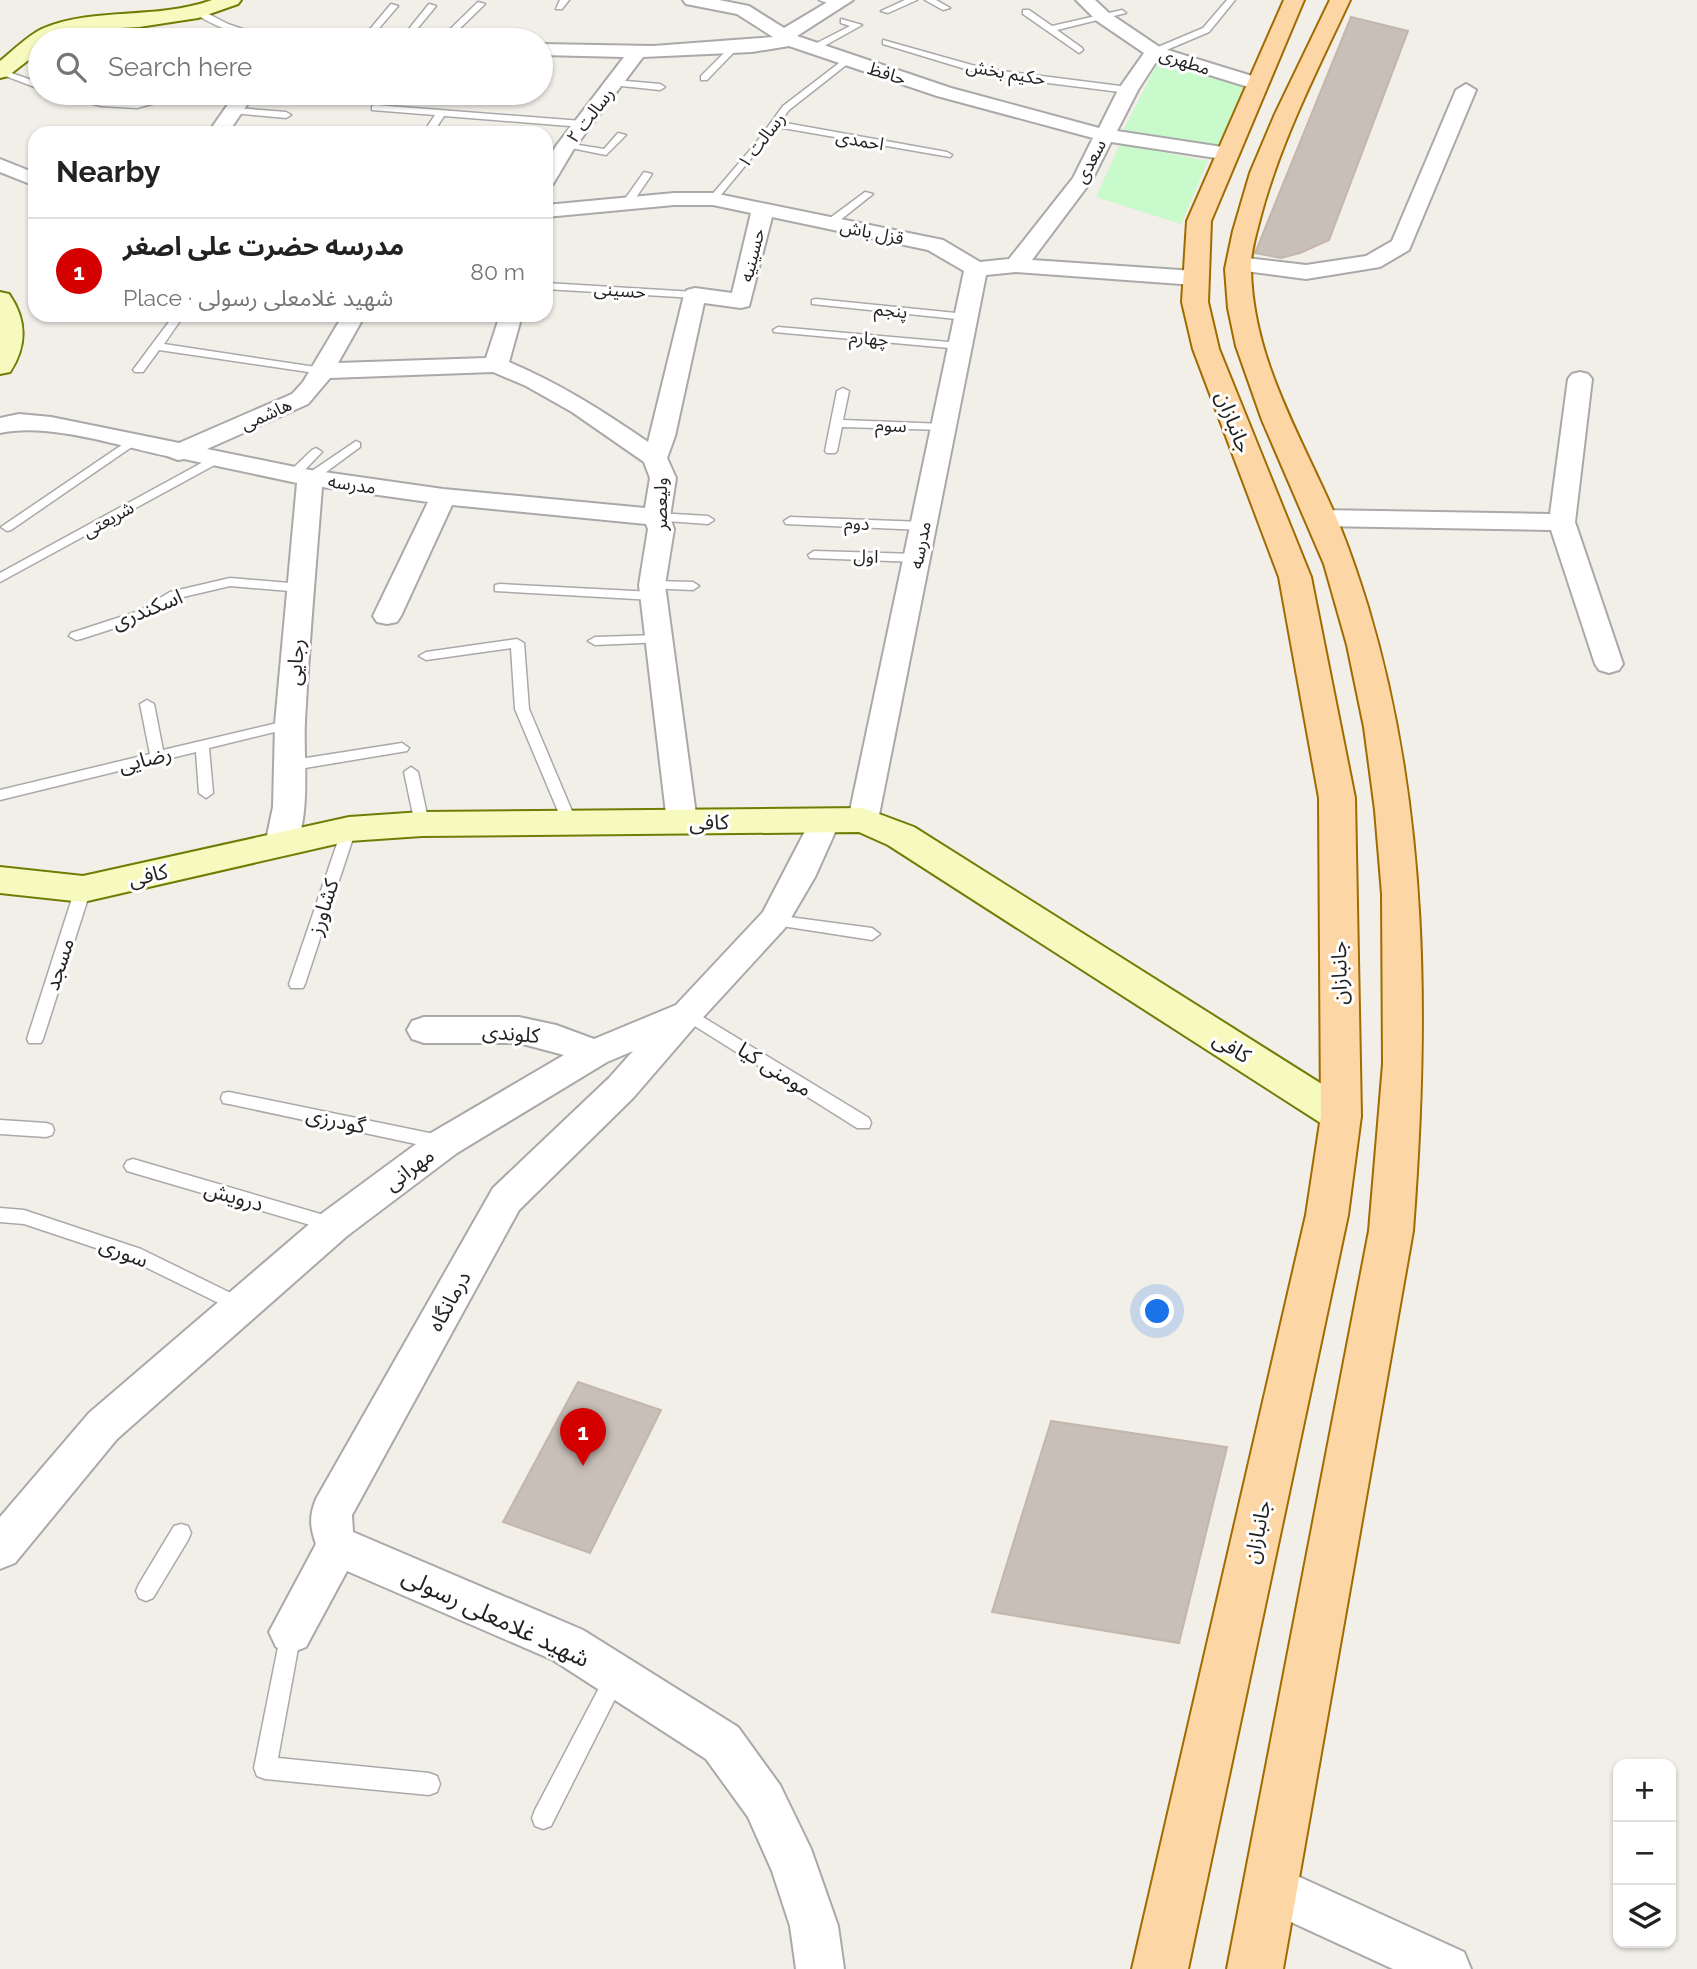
<!DOCTYPE html>
<meta charset="utf-8">
<style>
:root{--surface:#fff;--page:#f2f2f2;--text:#222;--muted:#767676;--line:#e0e0e0;--accent:#d40000}
body{margin:0;font-family:Raleway,"Noto Sans Arabic",sans-serif;background:var(--page);color:var(--text)}
.controls{position:absolute;right:21px;bottom:21px;display:grid;overflow:hidden;border-radius:14px;box-shadow:0 2px 5px #0004}
.controls button{width:63px;height:63px;display:grid;place-items:center;padding:0;border:0;border-bottom:2px solid var(--line);background:var(--surface);color:var(--text);font:35px sans-serif}
.you{position:absolute;left:1158px;top:1312px;width:24px;height:24px;margin:-18px;border:5px solid #fff;border-radius:50%;background:#1a73e8;box-shadow:0 0 0 10px #1a73e833}
.badge{display:grid;place-items:center;width:46px;height:46px;border-radius:50%;background:var(--accent);color:#fff;font-size:23px;font-weight:700}
.pin{position:absolute;translate:-50% -58px;filter:drop-shadow(0 2px 4px #0008)}
.pin::after{content:'';position:absolute;top:37px;width:24px;height:21px;background:inherit;clip-path:polygon(0 0,100% 0,50% 100%)}
.list{margin:0;padding:0;list-style:none}
h2{display:flex;justify-content:space-between;align-items:center;height:91px;margin:0;padding:0 28px;font-size:30px}
h2 small{font-size:23px;font-weight:400;color:var(--muted)}
.list li{display:grid;grid-template-columns:46px 1fr auto;gap:21px;align-items:center;box-sizing:border-box;height:105px;padding:0 28px;border-top:2px solid var(--line)}
.list b{display:block;font-size:26px;white-space:nowrap}
.list p{margin:0;font-size:23px;white-space:nowrap;color:var(--muted)}
.list em{font-size:23px;font-style:normal;color:var(--muted)}
.icon{flex:none;width:38px;height:38px;fill:none;stroke:currentColor;stroke-width:2;stroke-linecap:round;stroke-linejoin:round}
.map{position:relative;flex:none;width:1697px;height:1969px;overflow:hidden}
.search{position:absolute;background:var(--surface);box-shadow:0 2px 5px #0004;left:28px;top:28px;width:525px;height:77px;display:flex;align-items:center;gap:18px;box-sizing:border-box;padding:0 24px;border-radius:38px;color:var(--muted);font-size:26px}
.panel{position:absolute;background:var(--surface);box-shadow:0 2px 5px #0004;left:28px;top:126px;width:525px;height:196px;border-radius:21px}
.map>svg:first-child{display:block}
.park{fill:#c8facc}
.building{fill:#c7bfb8;stroke:#c4b6ab;stroke-width:2}
.lines{fill:none;stroke-linecap:round;stroke-linejoin:round}
.lane-casing{stroke:#a9a9a9;stroke-width:3}
.street-casing{stroke:#a9a9a9;stroke-width:4}
.secondary-casing{stroke:#707d05;stroke-width:4}
.primary-casing{stroke:#a06b00;stroke-width:4}
.lane{fill:#fff;fill-rule:evenodd}
.street{fill:#fff;fill-rule:evenodd}
.secondary{fill:#f7fabf;fill-rule:evenodd}
.primary{fill:#fcd6a4;fill-rule:evenodd}
.labels{text-anchor:middle;dominant-baseline:central;stroke-width:6;stroke-linejoin:round;paint-order:stroke}
.far-street-label{font-size:18px;fill:#222;stroke:#fff}
.street-label{font-size:21px;fill:#222;stroke:#fff}
.near-street-label{font-size:24px;fill:#222;stroke:#fff}
</style>
<div class="map">
<svg width="1697" height="1969" viewBox="0 0 1697 1969">
<rect width="100%" height="100%" fill="#f2efe9"/>
<!-- park -->
<g class="park">
<path d="M1159 60 1245 88 1222 147 1123 131Z"/>
<path d="M1120 144 1208 161 1181 224 1096 197Z"/>
</g>
<!-- building -->
<g class="building">
<path d="M1351 17 1408 31 1329 240 1300 253 1281 258 1255 253Z"/>
<path d="M578 1382 661 1410 590 1553 503 1522Z"/>
<path d="M1051 1421 1227 1447 1179 1643 992 1612Z"/>
</g>
<g class="lines">
<defs>
<g id="lane">
<path d="M560 0H569L562 9H556Z"/>
<path d="M819 0H833L843 4 839 7Z"/>
<path d="M905 0H917L888 13 881 11Z"/>
<path d="M925 0H936L950 8 943 10Z"/>
<path d="M1227 0H1235L1209 32 1157 54H1151V50L1203 28Z"/>
<path d="M478 2 485 4 448 40H439Z"/>
<path d="M391 4 398 6 369 40H361Z"/>
<path d="M429 4 436 6 408 40H400Z"/>
<path d="M195 10H201L228 24 275 40C247 41 219 28 195 14Z"/>
<path d="M1023 10H1029L1052 26 1122 10 1126 13 1057 30 1082 48 1083 50 1079 53 1023 14Z"/>
<path d="M841 19 862 25 817 50H811V46L850 26 841 23Z"/>
<path d="M883 40 986 69 1128 87 1133 90 1128 93 985 75 883 44Z"/>
<path d="M732 45 739 47 707 80H701V76Z"/>
<path d="M847 57 850 58V62L789 110 780 122 947 152 952 155 950 157 777 127 716 201H710V197L756 143 783 106Z"/>
<path d="M0 69 40 83V89L0 74Z"/>
<path d="M615 80 660 84 665 87 660 90 612 85 610 83Z"/>
<path d="M52 93 137 102 163 95H208L213 98 208 101H163L137 108 101 106Z"/>
<path d="M268 93H326L327 94 322 97 273 96Z"/>
<path d="M375 105 582 121 587 124 582 127 444 116 433 133H423L435 115 372 110V106Z"/>
<path d="M236 108 286 112 291 115 286 118 233 113 231 111Z"/>
<path d="M618 133 626 135 606 155 561 146 566 143 604 149Z"/>
<path d="M644 172 652 174 631 205H623L622 203Z"/>
<path d="M865 192 873 194 834 225H826V221Z"/>
<path d="M546 283 695 292 700 295 695 298 546 289Z"/>
<path d="M816 299 966 314 971 317 966 320 812 304V300Z"/>
<path d="M174 315H184L164 344 322 368 328 371 322 374 159 350 143 372H135L133 370Z"/>
<path d="M778 327 960 343 965 346 960 349 774 332 773 330Z"/>
<path d="M843 388 849 391 843 420 944 424 950 427 944 430 842 427 837 451 835 453H827L825 451 837 391Z"/>
<path d="M132 438 138 442 136 444 11 530 7 531 1 527Z"/>
<path d="M356 441 360 443V447L314 481H306V475Z"/>
<path d="M316 448 322 452 320 454 297 478H289V472L312 450Z"/>
<path d="M216 455 222 459 220 462 0 582V573Z"/>
<path d="M657 513 708 516 714 520 708 524 653 520V514Z"/>
<path d="M790 517 923 522 929 526 923 530 786 524 784 521Z"/>
<path d="M814 551 917 554 923 558 917 562 810 558 808 555Z"/>
<path d="M230 578 301 584 307 588 301 592 230 586 179 598 149 617 81 639 76 640 69 636 71 633 139 611 170 592Z"/>
<path d="M652 581 693 582 699 586 693 590 647 588 646 585Z"/>
<path d="M500 584 653 592 659 596 653 600 495 591V585Z"/>
<path d="M659 635 666 639 664 642 595 645 588 641 595 637Z"/>
<path d="M517 639 524 643 529 709 577 823 575 827 570 828 563 823 515 709 511 648 426 660 419 656 426 652Z"/>
<path d="M147 700 154 704 163 750 290 720 297 724 295 727 209 748 213 793 206 798 199 793 196 752 0 800V790L150 754 140 704Z"/>
<path d="M402 743 409 748 407 751 287 771 280 766 287 761Z"/>
<path d="M411 767 418 772 429 824 422 829 415 824 404 772Z"/>
<path d="M349 824 356 829 305 984 303 988H291L289 984 342 829Z"/>
<path d="M83 884 91 889 43 1039 41 1043H29L27 1039 75 889Z"/>
<path d="M774 915 872 928 880 934 872 940 769 924 766 920 769 916Z"/>
<path d="M688 1008 869 1118 871 1123 869 1128H857L682 1018 680 1014 682 1010Z"/>
<path d="M229 1092 444 1136 450 1138 452 1143 450 1148 444 1150 229 1104 223 1103 221 1098 223 1093Z"/>
<path d="M0 1120 46 1123 52 1125 54 1130 52 1135 46 1137 0 1134Z"/>
<path d="M133 1159 334 1218 340 1220 343 1225 340 1230 334 1232 127 1171 124 1166 127 1161Z"/>
<path d="M0 1208 24 1210 141 1249 247 1301 250 1306 247 1311 241 1314 129 1259 24 1224 0 1222Z"/>
<path d="M181 1524 188 1526 191 1533 188 1540 153 1598 146 1601 139 1598 136 1591 139 1584 174 1526Z"/>
<path d="M291 1622 298 1625 301 1632 278 1758 429 1773 437 1776 440 1784 437 1792 429 1795 265 1779 257 1776 254 1768 281 1632 284 1625Z"/>
<path d="M616 1666 623 1669 626 1676 623 1683 551 1826 543 1829 535 1826 532 1818 535 1810 609 1669Z"/>
</g>
<g id="street">
<path d="M683 0H719L749 6 784 28 831 0H853L797 36 951 88 1099 128 1118 90 1144 53 1097 21 1076 0H1095L1109 13 1161 48 1265 80 1268 84 1258 90 1158 59 1138 90 1117 131 1229 148 1236 150 1239 154 1236 158 1229 160 1111 142 1092 180 1032 260 1195 271 1203 273 1206 278 1203 283 1195 285 1016 272 986 275 878 820 874 827 863 831 852 827 848 820 964 271 928 250 772 217 749 306 741 308 704 303 675 436 667 458 676 478 670 517 674 529 665 585 697 822 693 829 682 833 671 829 667 822 639 585 648 529 646 524 452 505 401 616 397 622 387 624 377 622 373 616 428 502 322 487C316 565 309 643 305 721 303 759 312 820 292 853L281 856 270 853 265 845 273 807 275 724 297 483 184 459 178 460 167 456C119 446 48 422 0 433V418L19 414 51 417 179 443 292 394 303 382 343 315H365L338 363 486 358 500 315H522L509 362C559 383 603 411 648 442L684 295 687 290 695 288 732 293 751 213 713 205H674L546 217V205L674 193H713L943 240 980 262 1009 259 1073 178 1093 138 937 96 789 46 752 52 643 57 575 147 553 184 546 186V163L556 146 624 57 541 55V44L653 46 773 37 737 14 686 4ZM493 372 526 386 572 412 644 462 650 478 645 508 443 489 310 470 207 449 308 404 330 378Z"/>
<path d="M83 19 92 24 96 40H78L74 24Z"/>
<path d="M1466 84 1476 90 1409 250 1380 267 1306 279 1230 269 1227 264 1230 259 1238 257 1306 265 1366 256 1392 241 1456 90Z"/>
<path d="M236 93H255L228 133H208Z"/>
<path d="M0 159 35 173V186L0 172Z"/>
<path d="M1580 372 1588 374 1592 379 1575 522 1623 664 1619 670 1609 673 1599 670 1595 664 1551 530 1320 526 1311 523 1307 518 1311 513 1320 510 1550 514 1568 379 1572 374Z"/>
<path d="M826 809 837 812 841 819 815 877 785 928 696 1025 633 1098 519 1210 352 1515 353 1532 583 1630 738 1727 780 1785 811 1849 838 1926 844 1969H796L790 1926 772 1871 748 1817 706 1759 553 1660 347 1571 306 1647 291 1653 276 1647 269 1632 316 1544C310 1527 309 1516 316 1499L493 1188 609 1078 633 1051 607 1062 457 1153 347 1236 117 1439 15 1563 0 1569V1517L89 1413 321 1214 431 1133 564 1055 519 1043H424L412 1039 407 1030 412 1021 424 1017H519L556 1025 594 1039 676 1005 763 912 815 812Z"/>
<path d="M1271 1864 1464 1952 1471 1969H1393L1254 1905 1247 1888 1254 1871Z"/>
</g>
<g id="secondary">
<path d="M212 0H241L238 4 198 18 139 27 84 30 54 40H40V51L8 76 0 78V61C14 50 29 34 44 28 95 7 157 20 212 0Z"/>
<path d="M0 292 9 294C27 320 27 346 10 372L0 374Z"/>
<path d="M863 808 914 827 1355 1105 1361 1116 1355 1127 1341 1132 1327 1127 888 845 859 832 422 836 349 841 83 902 0 893V867L83 876 349 817 422 812Z"/>
</g>
<g id="primary">
<path d="M1284 0H1304L1211 221 1208 302 1219 349 1311 577 1355 798 1361 1116 1348 1215 1188 1969H1132L1306 1215 1321 1116 1319 798 1279 577 1193 349 1182 302 1187 221Z"/>
<path d="M1330 0H1350C1317 71 1280 142 1260 219 1256 235 1250 253 1251 270 1253 364 1306 444 1341 529 1351 554 1360 581 1368 607 1429 810 1429 1022 1413 1231L1283 1969H1227L1369 1231 1383 1064 1382 894 1375 810 1364 727 1347 645 1324 564 1262 420 1236 346 1228 308 1225 269 1233 231 1250 173 1275 114Z"/>
</g>
</defs>
<!-- lane casing -->
<use href="#lane" class="lane-casing"/>
<!-- street casing -->
<use href="#street" class="street-casing"/>
<!-- secondary casing -->
<use href="#secondary" class="secondary-casing"/>
<!-- primary casing -->
<use href="#primary" class="primary-casing"/>
<!-- lane -->
<use href="#lane" class="lane"/>
<!-- street -->
<use href="#street" class="street"/>
<!-- secondary -->
<use href="#secondary" class="secondary"/>
<!-- primary -->
<use href="#primary" class="primary"/>
</g>
<g class="labels">
<!-- far-street labels -->
<g class="far-street-label">
<text transform="translate(1185 61) rotate(18)">مطهری</text>
<text transform="translate(1006 72) rotate(10)">حکیم بخش</text>
<text transform="translate(887 73) rotate(18)">حافظ</text>
<text transform="translate(590 115) rotate(-52)">رسالت ۲</text>
<text transform="translate(761 140) rotate(-52)">رسالت ۱</text>
<text transform="translate(860 140) rotate(10)">احمدی</text>
<text transform="translate(1090 161) rotate(-62)">سعدی</text>
<text transform="translate(872 232) rotate(12)">قزل باش</text>
<text transform="translate(752 255) rotate(-76)">حسینیه</text>
<text transform="translate(620 290) rotate(4)">حسینی</text>
<text transform="translate(891 310) rotate(6)">پنجم</text>
<text transform="translate(869 338) rotate(5)">چهارم</text>
<text transform="translate(266 414) rotate(-24)">هاشمی</text>
<text transform="translate(891 425) rotate(3)">سوم</text>
<text transform="translate(352 484) rotate(8)">مدرسه</text>
<text transform="translate(660 504) rotate(-90)">ولیعصر</text>
<text transform="translate(108 519) rotate(-29)">شریعتی</text>
<text transform="translate(857 523) rotate(2)">دوم</text>
<text transform="translate(920 545) rotate(-79)">مدرسه</text>
<text transform="translate(866 556) rotate(2)">اول</text>
</g>
<!-- street labels -->
<g class="street-label">
<text transform="translate(1234 422) rotate(69)">جانبازان</text>
<text transform="translate(147 609) rotate(-22)">اسکندری</text>
<text transform="translate(295 662) rotate(-85)">رجایی</text>
<text transform="translate(145 759) rotate(-14)">رضایی</text>
<text transform="translate(709 822) rotate(-1)">کافی</text>
<text transform="translate(148 875) rotate(-13)">کافی</text>
<text transform="translate(323 907) rotate(-72)">کشاورز</text>
<text transform="translate(59 964) rotate(-72)">مسجد</text>
<text transform="translate(1339 973) rotate(-91)">جانبازان</text>
<text transform="translate(511 1033) rotate(5)">کلوندی</text>
<text transform="translate(1232 1047) rotate(32)">کافی</text>
<text transform="translate(775 1069) rotate(32)">مومنی کیا</text>
<text transform="translate(336 1120) rotate(12)">گودرزی</text>
<text transform="translate(409 1169) rotate(-37)">مهرانی</text>
<text transform="translate(234 1196) rotate(16)">درویش</text>
<text transform="translate(124 1252) rotate(21)">سوری</text>
<text transform="translate(449 1301) rotate(-61)">درمانگاه</text>
<text transform="translate(1257 1532) rotate(-78)">جانبازان</text>
</g>
<!-- near-street labels -->
<g class="near-street-label">
<text transform="translate(496 1617) rotate(25)">شهید غلامعلی رسولی</text>
</g>
</g>
</svg>
<div class="controls">
<button>+</button>
<button>−</button>
<button><svg class="icon" aria-label="layers" viewBox="0 0 24 24"><path d="M12 4l9 5-9 5-9-5zM3 14l9 5 9-5"/></svg></button>
</div>
<div class="you"></div>
<div class="pin badge" style="left:583px;top:1466px">1</div>
<div class="search"><svg class="icon" aria-label="search" viewBox="0 0 24 24"><circle cx="10" cy="10" r="6"/><path d="M15 15l6 6"/></svg>Search here</div>
<section class="panel">
<h2>Nearby<small></small></h2>
<ul class="list">
<li><span class="badge">1</span><div><b>مدرسه حضرت علی اصغر</b><p>Place · شهید غلامعلی رسولی</p></div><em>80 m</em></li>
</ul>
</section>
</div>
